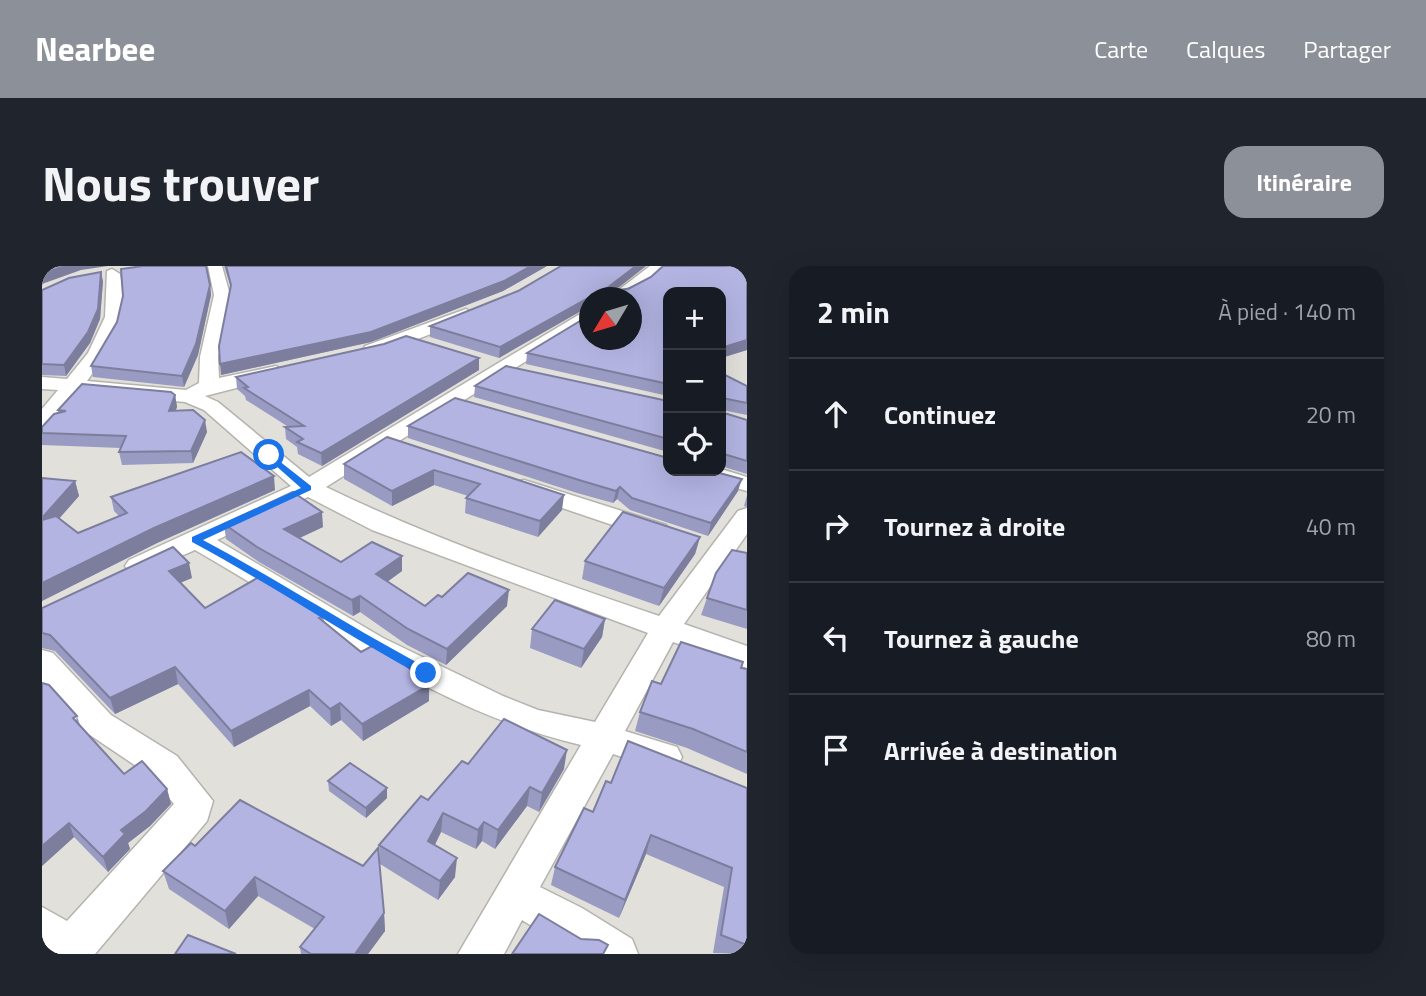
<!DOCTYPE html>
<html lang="fr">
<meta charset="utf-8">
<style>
:root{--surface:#171b24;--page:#20242c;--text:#f1f3f6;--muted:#9ea1a6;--line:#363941;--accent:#8c9099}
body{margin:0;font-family:"Titillium Web",sans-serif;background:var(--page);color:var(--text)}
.controls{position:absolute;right:21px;top:21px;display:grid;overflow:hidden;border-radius:14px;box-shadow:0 7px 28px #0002}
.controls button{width:63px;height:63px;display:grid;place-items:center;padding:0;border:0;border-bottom:2px solid var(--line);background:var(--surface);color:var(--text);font:35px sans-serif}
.compass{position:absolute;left:537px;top:21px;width:63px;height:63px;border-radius:50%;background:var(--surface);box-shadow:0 7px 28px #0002;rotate:232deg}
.stop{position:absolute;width:21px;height:21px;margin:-16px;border:5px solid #1a73e8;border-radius:50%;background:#fff}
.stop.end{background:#1a73e8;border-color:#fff;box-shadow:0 2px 7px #0008}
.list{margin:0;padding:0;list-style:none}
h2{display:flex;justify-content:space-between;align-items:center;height:91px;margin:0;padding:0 28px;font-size:30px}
h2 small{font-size:23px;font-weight:400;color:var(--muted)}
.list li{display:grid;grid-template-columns:46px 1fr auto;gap:21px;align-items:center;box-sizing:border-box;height:112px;padding:0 28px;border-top:2px solid var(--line)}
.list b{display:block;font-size:26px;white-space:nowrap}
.list em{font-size:23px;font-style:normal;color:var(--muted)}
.icon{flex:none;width:38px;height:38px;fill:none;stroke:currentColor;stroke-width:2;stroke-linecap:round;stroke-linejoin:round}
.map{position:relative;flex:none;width:705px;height:688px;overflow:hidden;border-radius:21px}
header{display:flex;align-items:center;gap:42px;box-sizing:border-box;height:98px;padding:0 35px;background:var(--accent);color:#fff}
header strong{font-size:33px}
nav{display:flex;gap:38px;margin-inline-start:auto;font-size:24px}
.intro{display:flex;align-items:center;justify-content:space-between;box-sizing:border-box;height:168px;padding:0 42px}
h1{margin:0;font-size:49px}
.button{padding:18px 32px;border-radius:21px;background:var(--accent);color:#fff;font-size:24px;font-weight:700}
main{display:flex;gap:42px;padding:0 42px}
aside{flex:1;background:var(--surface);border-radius:21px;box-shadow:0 7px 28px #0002}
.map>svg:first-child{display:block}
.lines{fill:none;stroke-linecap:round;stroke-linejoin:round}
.minor-casing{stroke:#b5b3ae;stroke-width:3}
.minor{fill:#fff;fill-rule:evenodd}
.wall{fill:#9a9bc2}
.shaded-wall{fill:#7d7e9e}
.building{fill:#b3b4e2;stroke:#7d7e9e;stroke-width:2}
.route{fill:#1a73e8}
</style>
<header>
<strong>Nearbee</strong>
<nav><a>Carte</a><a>Calques</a><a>Partager</a></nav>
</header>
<div class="intro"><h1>Nous trouver</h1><a class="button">Itinéraire</a></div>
<main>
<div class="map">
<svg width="705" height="688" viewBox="0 0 705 688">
<rect width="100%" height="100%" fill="#e2e0db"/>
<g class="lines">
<defs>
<g id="minor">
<path d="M166 0H180L188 29 176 91 177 112 234 100 244 106 241 110 163 130 176 136 267 211 548 42V55L284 221C391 273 504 312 617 350L696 245 705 242V268L642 358 705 380V402L631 376 583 465 635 481 640 491 635 501 622 505 571 488 498 621 540 642 590 673 596 688H536L480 654 462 688H416L539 479C393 445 281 357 153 284L97 308 87 306 83 300 87 294 249 220 162 144 143 136 36 126 8 163 0 165V143L16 124 0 123V111L25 113 46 87 63 51 65 5 70 3 78 8C86 51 71 81 45 115L144 124 157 117 158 91 172 29ZM266 231 330 264 606 367 553 456 496 444 461 430 341 372 175 274Z"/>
<path d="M608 0H623C609 20 591 32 566 32Z"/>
<path d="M424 43 432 48 430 52 337 88 330 90 321 84 323 80Z"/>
<path d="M679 203 705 211V225L650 210 646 205Z"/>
<path d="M482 214 624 259 628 265 624 271H606L473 226 470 221 473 216Z"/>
<path d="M0 384 11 387 69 449 135 490 171 535 165 555 53 688H0V641L25 655 132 538 109 510 45 467 0 416Z"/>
</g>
</defs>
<!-- minor casing -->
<use href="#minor" class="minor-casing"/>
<!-- minor -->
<use href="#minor" class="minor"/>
</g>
<!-- wall -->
<g class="wall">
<path d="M182 0H505L461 25 329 76 179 109 189 22Z"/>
<path d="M519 0H604L573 24 705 0V84L679 92V26H626V130L484 98 485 87 590 32H548L457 92 388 71V60L476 25Z"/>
<path d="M61 15 58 53 48 77 24 110 0 109V24Z"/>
<path d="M168 19 169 29 156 89 142 121 51 111 49 100 75 56Z"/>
<path d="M437 104 280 200 256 188 255 181 244 173 243 161 245 160 204 134 203 130 195 123 194 111Z"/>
<path d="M679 107 705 120V149L680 144 679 146 705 154V208L679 200Z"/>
<path d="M433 120 626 135V186L432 131Z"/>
<path d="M133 129 135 141 133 145 165 166 151 197 80 199 77 186 79 182 0 179V161L16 147V144Z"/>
<path d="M366 160 696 225 666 270 588 244 575 233 571 237 535 227 366 172Z"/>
<path d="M345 171 520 244 496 271 423 247 424 232 426 230 392 219 350 240 302 213V198Z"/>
<path d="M0 212 33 215 37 230 17 252 36 267 77 250 72 245 69 231 233 224 115 277 0 335Z"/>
<path d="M705 229V241L702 240Z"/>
<path d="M182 258 281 261 258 272 299 296 360 305 345 316 383 340 400 331 465 340 404 399 365 379 318 346 311 350 217 296 184 273Z"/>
<path d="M658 271 653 288 617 340 540 313 543 295Z"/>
<path d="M705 287V363L659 349 665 332Z"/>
<path d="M150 312 138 317 163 342 281 350 282 355 319 386 387 435 321 475 299 454 289 460 268 440 192 481 136 418 73 448 13 385 0 382V342Z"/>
<path d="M563 353 560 371 539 402 488 382 490 363Z"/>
<path d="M699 402 705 403V508L645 482 593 465 598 446 619 418Z"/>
<path d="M35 450 38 459 82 508 125 523 129 538 108 560 86 577 88 583 66 606 32 571 0 600Z"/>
<path d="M426 498 522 503 497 546 485 540 453 583 440 575 434 583 399 566 393 579 413 611 396 634 338 598 337 579Z"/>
<path d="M286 515 345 522V532L324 552 287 525Z"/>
<path d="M569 517 705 522V688L671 687 682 621 604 588 577 652 509 619 513 601 551 546Z"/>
<path d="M153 580 342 647 343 665 326 688H259L258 681 273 663 216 630 187 663 127 623 121 605Z"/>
</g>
<!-- shaded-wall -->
<g class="shaded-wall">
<path d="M22 0H66L39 4 0 18V8Z"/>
<path d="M489 0H505L461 25 329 76 179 109 178 98Z"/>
<path d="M594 0H604L563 32 565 22Z"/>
<path d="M59 6 61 15 58 53 48 77 24 110 22 99Z"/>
<path d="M168 19 169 29 156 89 142 121 140 110Z"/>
<path d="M550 30V32H548V40L457 92 458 81Z"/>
<path d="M705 74V84L679 92V82Z"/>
<path d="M437 92V104L280 200 279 187Z"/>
<path d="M133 129 135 141 129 157 127 145Z"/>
<path d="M163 154 165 166 151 197 149 185Z"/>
<path d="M392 204V219L350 240V225Z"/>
<path d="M232 210 233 224 115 277 0 335V317L112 262Z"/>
<path d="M700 213 696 225 666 270 669 257Z"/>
<path d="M33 215 37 230 2 270 0 265V252Z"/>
<path d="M578 221 575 233 571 237 574 225Z"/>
<path d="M522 229 520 244 496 271 498 255Z"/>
<path d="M280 246 281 261 244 278 242 263Z"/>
<path d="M658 271 653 288 617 340 622 322Z"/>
<path d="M360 290V305L334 324V308Z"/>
<path d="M147 297 150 312 130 320 127 305Z"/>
<path d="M467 324 465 340 404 399 405 383Z"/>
<path d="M318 330V346L311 350 310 334Z"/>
<path d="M563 353 560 371 539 402 542 383Z"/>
<path d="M133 401 136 418 73 448 68 432Z"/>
<path d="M387 419V435L321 475 320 458Z"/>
<path d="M267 424 268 440 192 481 189 465Z"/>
<path d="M298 437 299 454 289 460 288 443Z"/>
<path d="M525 484 522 503 497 546 500 527Z"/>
<path d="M488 521 485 540 453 583 456 564Z"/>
<path d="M345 522V532L324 552V542Z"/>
<path d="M125 523 129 538 108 560 86 577 88 583 66 606 61 591 79 564Z"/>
<path d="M401 547 399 566 385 594 386 575Z"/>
<path d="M442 556 440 575 434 583 436 564Z"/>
<path d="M27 557 32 571 0 600V580Z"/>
<path d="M609 569 604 588 577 652 583 634Z"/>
<path d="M415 592 413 611 396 634 398 615Z"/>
<path d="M213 611 216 630 187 663 183 645Z"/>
<path d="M342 647 343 665 326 688H313Z"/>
</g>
<!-- building -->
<g class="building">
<path d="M0 0H22L0 8Z"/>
<path d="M101 0H164L168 19 154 78 140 110 49 100 75 56 81 30 79 3Z"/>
<path d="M184 0H489L462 15 329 66 178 98 177 80 189 19Z"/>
<path d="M519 0H594L565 22 568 25 586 23 609 11 621 0H705V74L679 82V26H626V118L485 87 548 49V74H590V32H550V30L458 81 388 60 476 25Z"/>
<path d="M59 6 56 43 46 66 22 99 0 98V24L27 12Z"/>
<path d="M364 70 437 92 279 187 255 176 261 173 243 161 262 160 202 122 206 121 194 111 342 78Z"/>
<path d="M464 100 626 135V173L433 120Z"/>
<path d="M679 107 705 120V137L680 132 679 146 705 154V195L682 188H679Z"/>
<path d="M40 118 129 126 133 129 127 145 151 144 163 154 149 185 77 186 84 170 0 167V161L12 148 24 145 16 144Z"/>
<path d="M413 132 626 192V205H670L700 213 669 257 590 232 578 221 574 225 537 214 366 160Z"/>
<path d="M345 171 522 229 498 255 424 232 438 218 392 204 350 225 302 198Z"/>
<path d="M199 186 232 210 112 262 0 317V254L14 250 36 267 85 247 69 231Z"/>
<path d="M0 212 33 215 0 252Z"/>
<path d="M251 226 280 246 242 263 299 296 330 276 360 290 334 308 383 340 396 329 400 331 426 307 467 324 405 383 366 363 318 330 310 334 215 281 182 258Z"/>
<path d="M581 246 658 271 622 322 543 295Z"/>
<path d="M131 281 147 297 127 305 163 342 217 311 281 350 277 352 319 386 332 379 353 390 387 419 320 458 298 437 288 443 267 424 189 465 133 401 68 432 8 369 0 367V342Z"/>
<path d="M690 284 705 287V344L665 332 674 307Z"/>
<path d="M513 334 563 353 542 383 490 363Z"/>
<path d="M639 376 701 396 699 402 705 403V486L651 463 598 446 610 415 619 418Z"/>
<path d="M0 417 7 419 35 450 31 452 82 508 100 495 125 523 104 545 79 564 83 568 61 591 27 557 0 580Z"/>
<path d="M462 453 525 484 500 527 488 521 456 564 442 556 436 564 401 547 386 575 415 592 398 615 337 579 379 530 386 534 420 495 426 498Z"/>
<path d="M586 475 705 522V679L679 669 690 602 609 569 583 634 513 601 542 542 551 546 564 515 569 517Z"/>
<path d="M308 497 345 522 324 542 286 515Z"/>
<path d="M198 534 321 600 336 582 342 647 313 688H269L258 681 282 651 213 611 183 645 121 605 149 577 153 580Z"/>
<path d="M497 648 539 673 557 674 566 679 561 688H470Z"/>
<path d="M146 669 194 688H133Z"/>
</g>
<!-- route -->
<path class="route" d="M227 187 269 220V224L161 274C238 315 311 363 389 404V410H380C301 367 228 318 150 276V271L259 222 224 191Z"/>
</svg>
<div class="controls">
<button>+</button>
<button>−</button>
<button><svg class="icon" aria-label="locate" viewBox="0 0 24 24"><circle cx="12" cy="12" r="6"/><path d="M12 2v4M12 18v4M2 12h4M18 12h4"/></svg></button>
</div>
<svg class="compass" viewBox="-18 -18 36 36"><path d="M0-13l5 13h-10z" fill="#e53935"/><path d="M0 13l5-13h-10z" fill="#9ea1a6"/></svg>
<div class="stop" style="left:227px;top:189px"></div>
<div class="stop end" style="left:384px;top:407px"></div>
</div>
<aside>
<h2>2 min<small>À pied · 140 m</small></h2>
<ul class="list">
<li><svg class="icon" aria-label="ahead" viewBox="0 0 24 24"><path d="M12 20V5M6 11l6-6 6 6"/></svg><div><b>Continuez</b></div><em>20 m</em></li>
<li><svg class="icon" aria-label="right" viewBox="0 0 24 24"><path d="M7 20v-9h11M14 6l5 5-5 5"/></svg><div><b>Tournez à droite</b></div><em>40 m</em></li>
<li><svg class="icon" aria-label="left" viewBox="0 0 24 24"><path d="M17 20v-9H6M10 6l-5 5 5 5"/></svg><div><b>Tournez à gauche</b></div><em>80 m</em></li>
<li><svg class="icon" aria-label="arrive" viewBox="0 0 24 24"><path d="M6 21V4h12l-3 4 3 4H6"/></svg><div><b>Arrivée à destination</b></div></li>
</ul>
</aside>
</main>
